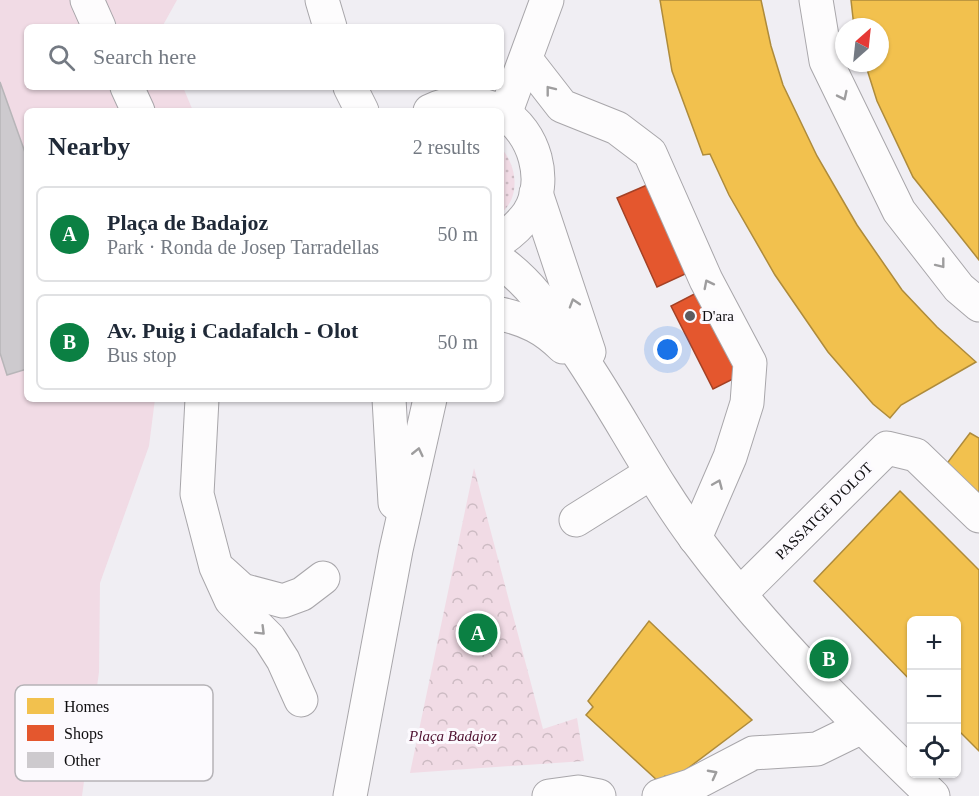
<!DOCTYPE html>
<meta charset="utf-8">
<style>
:root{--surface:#fff;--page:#f2f2f3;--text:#1f2937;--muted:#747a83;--line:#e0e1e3;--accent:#0b8043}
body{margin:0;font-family:"Times New Roman",serif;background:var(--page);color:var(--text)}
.controls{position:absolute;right:18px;bottom:18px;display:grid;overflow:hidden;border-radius:9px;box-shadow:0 2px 4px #0004}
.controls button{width:54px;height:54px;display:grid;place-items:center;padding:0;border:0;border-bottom:2px solid var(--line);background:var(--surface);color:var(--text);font:30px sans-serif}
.compass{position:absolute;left:835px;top:18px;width:54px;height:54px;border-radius:50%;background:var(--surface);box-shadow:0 2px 4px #0004;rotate:27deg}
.you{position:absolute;left:668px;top:350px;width:21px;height:21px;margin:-15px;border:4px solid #fff;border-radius:50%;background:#1a73e8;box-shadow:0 0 0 9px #1a73e833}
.badge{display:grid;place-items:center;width:39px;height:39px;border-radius:50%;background:var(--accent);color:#fff;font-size:20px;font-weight:700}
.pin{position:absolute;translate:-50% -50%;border:3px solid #fff;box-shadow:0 2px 6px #0006}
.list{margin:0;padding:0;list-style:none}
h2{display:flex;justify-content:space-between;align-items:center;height:78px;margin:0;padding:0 24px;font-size:26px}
h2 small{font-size:20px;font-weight:400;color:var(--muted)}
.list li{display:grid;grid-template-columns:39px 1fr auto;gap:18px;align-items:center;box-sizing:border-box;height:96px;margin:0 12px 12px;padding:0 12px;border:2px solid var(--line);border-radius:9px}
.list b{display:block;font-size:22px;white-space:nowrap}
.list p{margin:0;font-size:20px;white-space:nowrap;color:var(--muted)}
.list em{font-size:20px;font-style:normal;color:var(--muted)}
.icon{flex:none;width:33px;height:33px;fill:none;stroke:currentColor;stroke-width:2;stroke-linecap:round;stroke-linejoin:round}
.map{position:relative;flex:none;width:979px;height:796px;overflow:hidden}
.search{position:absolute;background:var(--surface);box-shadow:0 2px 4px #0004;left:24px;top:24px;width:480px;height:66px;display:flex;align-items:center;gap:15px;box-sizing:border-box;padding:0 21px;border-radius:9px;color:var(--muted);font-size:22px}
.panel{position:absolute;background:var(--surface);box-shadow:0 2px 4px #0004;left:24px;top:108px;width:480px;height:294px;border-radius:9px}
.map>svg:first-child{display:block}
.grass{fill:url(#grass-dots)}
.park{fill:url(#park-crowns)}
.pitch{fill:#f1dbe5}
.homes{fill:#f2c14e;stroke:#ae8b3b;stroke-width:1.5}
.shops{fill:#e4572e;stroke:#a44125;stroke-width:1.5}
.building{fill:#cdcace;stroke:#b7b5b8;stroke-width:1.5}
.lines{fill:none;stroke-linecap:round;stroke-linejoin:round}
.minor-casing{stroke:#a8a6aa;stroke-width:35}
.minor{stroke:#fdfcfd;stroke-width:33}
.oneway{stroke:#9e9d9e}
.poi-dot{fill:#5e5c5f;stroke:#fcfafe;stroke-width:2}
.labels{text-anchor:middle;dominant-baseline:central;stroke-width:6;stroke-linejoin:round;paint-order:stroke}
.poi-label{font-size:15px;fill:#0f0e10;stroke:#fcfafe;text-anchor:start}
.street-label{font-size:15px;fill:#0f0e10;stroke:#fcfafe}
.park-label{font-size:15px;font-style:italic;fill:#4f1130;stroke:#fcfafe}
.key{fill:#fcfafe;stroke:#b5b3b7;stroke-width:1.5}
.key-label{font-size:16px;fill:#0f0e10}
</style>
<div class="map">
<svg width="979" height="796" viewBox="0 0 979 796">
<defs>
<pattern id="grass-dots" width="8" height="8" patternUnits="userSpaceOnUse" patternTransform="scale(1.5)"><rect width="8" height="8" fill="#f1dbe5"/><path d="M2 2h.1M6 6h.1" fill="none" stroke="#cdbbc3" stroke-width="1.8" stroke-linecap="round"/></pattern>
<pattern id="park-crowns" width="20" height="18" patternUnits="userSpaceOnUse" patternTransform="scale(1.5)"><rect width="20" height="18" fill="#f1dbe5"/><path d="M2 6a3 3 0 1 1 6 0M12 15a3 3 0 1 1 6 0" fill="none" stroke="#cdbbc3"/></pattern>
</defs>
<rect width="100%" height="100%" fill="#f0eef3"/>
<!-- grass -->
<path class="grass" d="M501 148C517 165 521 197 501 213Z"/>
<!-- park -->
<path class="park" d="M474 468 543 729 577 718 584 761 410 773Z"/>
<!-- pitch -->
<path class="pitch" d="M0 0H177L162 27H27V87H183L193 111H27V399H155L149 446 100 583 99 672 82 796H0Z"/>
<!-- homes -->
<g class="homes">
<path d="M660 0H761L771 46 783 85 817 156 857 225 902 290 937 327 976 362 901 405 890 418 873 404 828 352 775 275 729 195 710 154 703 155 672 71Z"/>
<path d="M851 0H979V260L913 177 877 101 865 63H880V27H854Z"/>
<path d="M970 433 979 438V493L945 466Z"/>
<path d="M900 491 979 570V751L956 728V620H912V682L814 581Z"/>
<path d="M649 621 752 720 671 781 665 776 659 782 586 715 593 707 588 701Z"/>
</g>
<!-- shops -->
<g class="shops">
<path d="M654 182 694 270 657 287 617 198Z"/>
<path d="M706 288 749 371 713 389 671 306Z"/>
</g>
<!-- building -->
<path class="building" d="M0 82 27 158V369L7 375 0 353Z"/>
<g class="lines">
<defs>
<g id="minor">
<path d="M87 0 99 27"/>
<path d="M322 0 330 27"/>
<path d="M816 0 826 61 899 211 959 288 979 305"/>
<path d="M527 61 562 106 617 128 650 153 706 280 750 363 747 403 730 457 695 538"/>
<path d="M127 87 138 111"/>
<path d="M350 87 362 111"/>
<path d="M430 111C452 100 477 100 498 111"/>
<path d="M501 112C535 131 549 182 528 214 520 225 511 233 501 240"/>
<path d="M505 114 547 0"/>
<path d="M536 193 589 352"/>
<path d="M501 262C530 283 549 311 569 340 615 405 649 476 696 539 766 633 849 715 933 796"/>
<path d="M501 314C527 320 544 328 563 347"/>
<path d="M202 399 197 494 216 567 231 600 269 638 283 660 301 700"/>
<path d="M389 399 395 503"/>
<path d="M576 520 651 473"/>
<path d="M221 571 242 590 283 601 302 594 323 578"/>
<path d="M740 594 887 448 916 455 979 516"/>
<path d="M350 796 396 550 430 399"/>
<path d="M549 796 578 792 599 796"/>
<path d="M659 796 690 786 753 753 817 749 862 727"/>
</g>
</defs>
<!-- minor casing -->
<use href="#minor" class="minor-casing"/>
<!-- minor -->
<use href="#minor" class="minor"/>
</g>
<!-- one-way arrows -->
<defs><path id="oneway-chevron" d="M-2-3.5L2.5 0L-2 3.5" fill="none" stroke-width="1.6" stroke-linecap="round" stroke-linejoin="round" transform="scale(1.5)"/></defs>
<g class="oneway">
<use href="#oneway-chevron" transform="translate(550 90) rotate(-128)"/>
<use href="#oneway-chevron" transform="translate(843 96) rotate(64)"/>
<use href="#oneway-chevron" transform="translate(941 264) rotate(52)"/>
<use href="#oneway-chevron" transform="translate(708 284) rotate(-117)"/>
<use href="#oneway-chevron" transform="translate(574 303) rotate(-107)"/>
<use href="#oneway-chevron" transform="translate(418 452) rotate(-77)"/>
<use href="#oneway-chevron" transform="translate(718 484) rotate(-67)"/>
<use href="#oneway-chevron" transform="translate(261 631) rotate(45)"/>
<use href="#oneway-chevron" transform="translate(713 774) rotate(-28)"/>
</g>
<!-- markers -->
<circle class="poi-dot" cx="690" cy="316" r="6"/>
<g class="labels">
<!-- poi labels -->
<g class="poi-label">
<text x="702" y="316">D'ara</text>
</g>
<!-- street labels -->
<g class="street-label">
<text transform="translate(824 511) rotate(-45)">PASSATGE D'OLOT</text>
</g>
<!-- park labels -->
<g class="park-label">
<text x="453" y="736">Plaça Badajoz</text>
</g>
</g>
<!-- legend -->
<rect x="15" y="685" width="198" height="96" rx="9" class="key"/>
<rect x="27" y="698" width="27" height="16" fill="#f2c14e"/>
<rect x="27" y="725" width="27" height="16" fill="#e4572e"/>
<rect x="27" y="752" width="27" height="16" fill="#cdcace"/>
<g class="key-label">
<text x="64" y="712">Homes</text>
<text x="64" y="739">Shops</text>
<text x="64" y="766">Other</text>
</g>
</svg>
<div class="controls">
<button>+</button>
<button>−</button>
<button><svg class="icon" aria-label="locate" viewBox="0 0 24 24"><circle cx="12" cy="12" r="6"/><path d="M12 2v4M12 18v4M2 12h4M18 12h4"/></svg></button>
</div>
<svg class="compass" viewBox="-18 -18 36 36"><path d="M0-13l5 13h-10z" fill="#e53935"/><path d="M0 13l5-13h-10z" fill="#747a83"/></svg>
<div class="you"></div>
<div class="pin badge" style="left:478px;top:633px">A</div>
<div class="pin badge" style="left:829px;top:659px">B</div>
<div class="search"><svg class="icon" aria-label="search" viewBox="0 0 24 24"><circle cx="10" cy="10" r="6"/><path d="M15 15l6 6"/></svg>Search here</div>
<section class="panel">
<h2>Nearby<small>2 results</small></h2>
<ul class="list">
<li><span class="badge">A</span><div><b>Plaça de Badajoz</b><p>Park · Ronda de Josep Tarradellas</p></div><em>50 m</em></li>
<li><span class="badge">B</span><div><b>Av. Puig i Cadafalch - Olot</b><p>Bus stop</p></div><em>50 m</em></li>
</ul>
</section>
</div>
